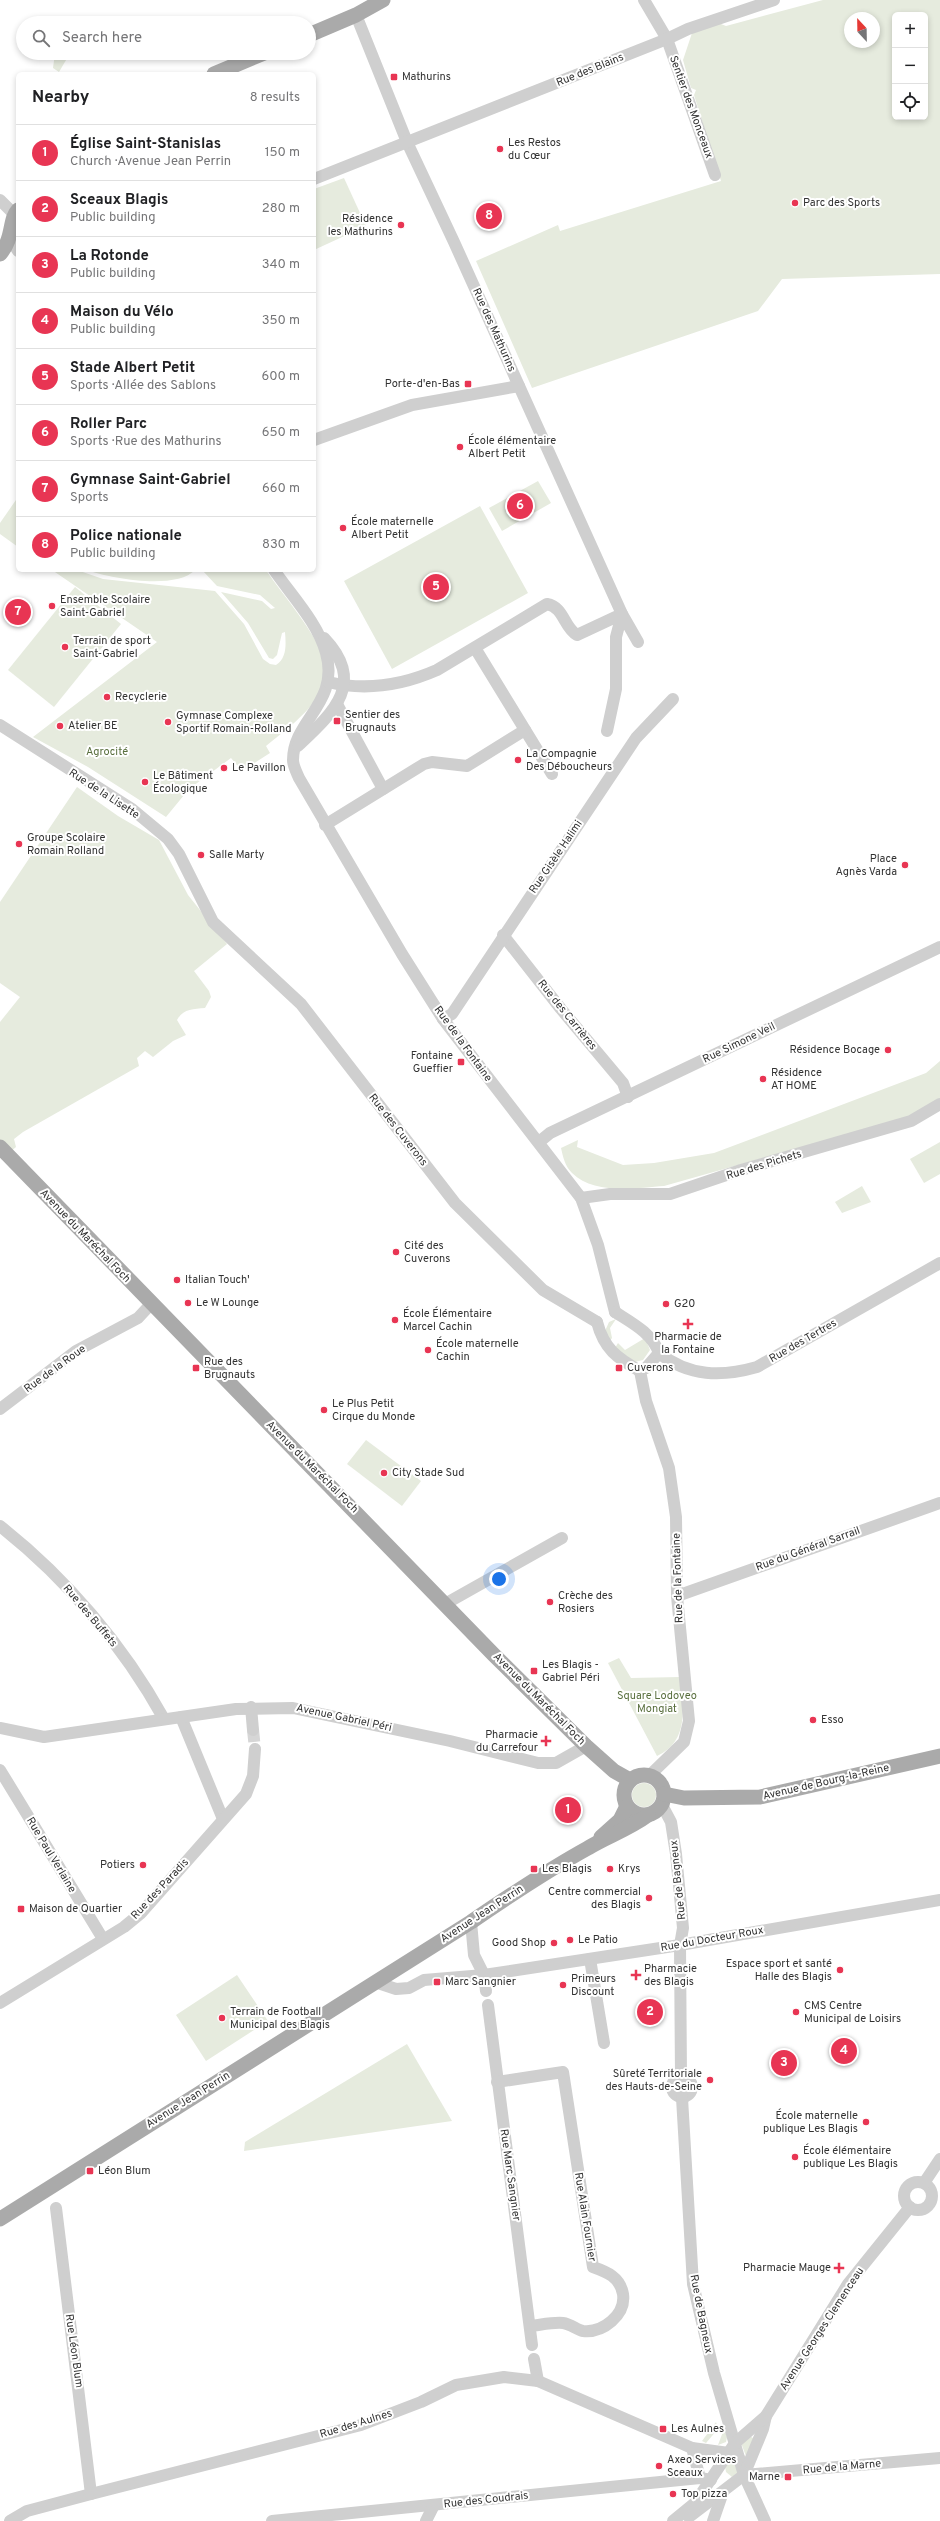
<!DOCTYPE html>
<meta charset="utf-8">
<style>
:root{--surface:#fff;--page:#f2f2f2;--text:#202124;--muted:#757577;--line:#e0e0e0;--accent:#e83553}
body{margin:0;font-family:Overpass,sans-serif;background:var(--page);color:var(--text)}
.controls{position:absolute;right:12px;top:12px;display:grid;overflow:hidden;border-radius:6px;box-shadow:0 2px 6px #0003}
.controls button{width:36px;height:36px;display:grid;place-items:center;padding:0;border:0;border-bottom:1px solid var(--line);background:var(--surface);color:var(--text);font:20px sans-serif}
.compass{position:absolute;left:844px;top:12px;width:36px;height:36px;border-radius:50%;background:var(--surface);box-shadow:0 2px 6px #0003;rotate:338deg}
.you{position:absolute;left:499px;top:1579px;width:14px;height:14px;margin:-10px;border:3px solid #fff;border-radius:50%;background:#1a73e8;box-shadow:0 0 0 6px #1a73e833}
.badge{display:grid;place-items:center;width:26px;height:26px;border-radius:50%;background:var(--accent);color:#fff;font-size:13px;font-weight:700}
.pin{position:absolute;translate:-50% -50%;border:2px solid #fff;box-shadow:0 1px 4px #0006}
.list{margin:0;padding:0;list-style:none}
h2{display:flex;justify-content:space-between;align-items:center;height:52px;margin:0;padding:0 16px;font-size:17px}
h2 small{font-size:13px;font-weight:400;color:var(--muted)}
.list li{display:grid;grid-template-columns:26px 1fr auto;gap:12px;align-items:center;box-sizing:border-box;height:56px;padding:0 16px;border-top:1px solid var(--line)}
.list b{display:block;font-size:15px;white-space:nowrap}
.list p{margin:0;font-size:13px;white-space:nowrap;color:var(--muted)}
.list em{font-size:13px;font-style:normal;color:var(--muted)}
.icon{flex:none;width:22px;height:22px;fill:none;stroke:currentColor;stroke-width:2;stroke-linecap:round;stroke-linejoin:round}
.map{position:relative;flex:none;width:940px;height:2521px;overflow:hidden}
.search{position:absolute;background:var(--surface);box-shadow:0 2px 6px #0003;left:16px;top:16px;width:300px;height:44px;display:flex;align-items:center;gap:10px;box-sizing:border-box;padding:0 14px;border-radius:22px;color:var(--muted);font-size:15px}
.panel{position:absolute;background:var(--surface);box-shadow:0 2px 6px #0003;left:16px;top:72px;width:300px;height:500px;border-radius:6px}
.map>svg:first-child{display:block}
.green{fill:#e6ebde;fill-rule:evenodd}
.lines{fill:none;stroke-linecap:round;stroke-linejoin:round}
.minor-tunnel{stroke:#d6d6d6;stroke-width:12;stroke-dasharray:12 6;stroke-linecap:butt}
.minor{stroke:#cfcfcf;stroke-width:12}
.major{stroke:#aaa;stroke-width:15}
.poi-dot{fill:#e83553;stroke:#fff;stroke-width:1.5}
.labels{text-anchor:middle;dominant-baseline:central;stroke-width:4;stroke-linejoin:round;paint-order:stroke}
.street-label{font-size:11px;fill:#323232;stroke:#fff}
.poi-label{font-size:11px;fill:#323232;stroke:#fff;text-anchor:start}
.park-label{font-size:11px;fill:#596f3e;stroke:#fff}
</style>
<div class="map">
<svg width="940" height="2521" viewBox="0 0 940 2521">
<rect width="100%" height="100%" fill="#fff"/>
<!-- green -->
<g class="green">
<path d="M823 0H940V274L782 279 758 311 532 388 476 261 558 225 560 231 721 181 694 95 696 90 691 88 683 60 693 30 716 22 726 26ZM895 15H925V117H895ZM850 18H874V42H850Z"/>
<path d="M55 53 69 55 59 72 53 68Z"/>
<path d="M344 178 366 226 314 250V189Z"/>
<path d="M538 481 551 503 502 531 489 508Z"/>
<path d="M18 497V547L0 534V523Z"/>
<path d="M480 506 528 593 392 669 344 581Z"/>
<path d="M52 570H77L103 579 215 591 244 624 263 659 270 664 276 665C287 658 286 644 285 632L282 633 277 655 273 659 269 658 248 623 221 592 262 601 271 609 275 608 260 595 217 586 202 570H266C282 594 316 633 324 659 327 670 323 685 318 695 309 713 282 733 266 746L270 753 242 771 231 758 189 789 166 817 88 767 33 737 157 642Z"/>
<path d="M87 570H195C177 590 111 579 87 570Z"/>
<path d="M75 587 121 624 54 707 8 670Z"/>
<path d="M77 787 118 816 159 840 188 895 227 944 194 971 209 991 211 997 205 1008C193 1009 183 1009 177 1020L186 1035 173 1041 153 1057 145 1051 137 1058 139 1066 23 1132 14 1139 16 1147 10 1152 0 1141V1022L20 997 0 983V902Z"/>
<path d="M940 1061V1099L908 1117 664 1186C636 1188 594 1195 572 1173 565 1166 563 1157 561 1148L578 1140 577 1147 623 1165 654 1163 714 1153 926 1073Z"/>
<path d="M940 1142V1174L924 1183 910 1159Z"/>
<path d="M862 1186 871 1202 842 1213 835 1202Z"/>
<path d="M616 1319 610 1328 612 1338 609 1342 605 1331 609 1322Z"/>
<path d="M645 1338 650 1350 643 1360 635 1362 615 1348 618 1343 625 1350Z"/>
<path d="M366 1440 421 1481 402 1506 347 1464Z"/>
<path d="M619 1658 631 1678 680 1677C683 1707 690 1741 657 1756L608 1663Z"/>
<circle cx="644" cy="1795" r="12"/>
<path d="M237 1975 268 2021 206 2061 176 2015Z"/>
<path d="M407 2044 452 2121 244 2151 245 2142Z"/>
<path d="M716 2422 718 2429 706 2443 702 2441Z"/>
<path d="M724 2429 727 2437 726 2442 718 2445Z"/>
<path d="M749 2435 754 2439 746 2456 741 2443Z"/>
<path d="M732 2457 739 2473 732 2477 726 2472 725 2467Z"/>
</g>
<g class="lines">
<!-- minor-tunnel -->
<path class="minor-tunnel" d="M253 1730 255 1749"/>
<!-- minor -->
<g class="minor">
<path d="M644 0 667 39 715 175"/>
<path d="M356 15 407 142 454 242 622 614 638 642"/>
<path d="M314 179 667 39 688 29 774 0"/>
<path d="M0 200 14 214"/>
<path d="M10 239 18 251"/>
<path d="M314 440 412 405 519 386"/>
<path d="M274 570C291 595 318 623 326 653 340 703 293 720 293 760 293 766 297 773 299 778L402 954 443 1019 581 1198 598 1245 615 1312"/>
<path d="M475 648 552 774"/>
<path d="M328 682C365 691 403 685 437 670L547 604C564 607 564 628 577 635L622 614 616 637V689L607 731"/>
<path d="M337 704 383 789"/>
<path d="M0 725 132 809 168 839 179 854 213 922 301 1004 455 1203 543 1290 597 1322"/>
<path d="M298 746C333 713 367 683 324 638"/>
<path d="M325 825 424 764 432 762 467 766 525 730"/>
<path d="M503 935 561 1009 623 1083 628 1097"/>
<path d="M443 1019 452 1014 636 738 673 699"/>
<path d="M539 1142 550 1133 940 947"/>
<path d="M581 1198 610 1194H670L741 1170 911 1121 940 1104"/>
<path d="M597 1322C604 1349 617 1358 640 1371L646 1368 659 1353C652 1333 632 1323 615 1312"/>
<path d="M659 1353C689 1377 722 1377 757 1367L940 1263"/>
<path d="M640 1371 646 1401 669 1468 676 1517 677 1596 689 1721 684 1742 650 1775"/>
<path d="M0 1409 76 1351 138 1318 151 1304"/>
<path d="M0 1526C66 1578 123 1645 164 1719"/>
<path d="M677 1596 940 1503"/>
<path d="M445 1604 562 1538"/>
<path d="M251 1707 253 1730"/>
<path d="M181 1717 223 1819"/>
<path d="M0 1728 44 1737 236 1709 293 1708 450 1741 538 1763H556L586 1746"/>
<path d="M0 1770 103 1939"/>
<path d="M662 1805 671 1822 676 1854 683 1928 680 1945 681 2077"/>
<path d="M471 1922 474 1955 484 1975 486 1991"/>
<path d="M590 1959 604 2043"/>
<path d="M375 1982 396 1989 409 1988 424 1980 484 1975 680 1945 940 1900"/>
<path d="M0 2003 124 1927 141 1913 246 1794 253 1776 255 1749"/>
<path d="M488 2005 532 2345"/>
<circle cx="682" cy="2087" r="10"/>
<path d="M497 2082 563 2072 593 2267C607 2272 620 2277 623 2294 626 2315 603 2333 583 2331 577 2330 571 2324 563 2323 553 2322 540 2325 530 2326"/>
<path d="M682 2098 693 2284 714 2373 744 2475 765 2521"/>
<circle cx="918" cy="2196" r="14"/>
<path d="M924 2183 940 2159"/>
<path d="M56 2208 91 2494"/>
<path d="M534 2359 538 2381"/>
<path d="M692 2448 700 2478"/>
<path d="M744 2475 940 2458"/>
<path d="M689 2517 744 2475 763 2429 766 2416"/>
<path d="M10 2521 27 2511 91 2494 361 2425 421 2402 456 2385 504 2377 538 2381 692 2448 736 2454 739 2458"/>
<path d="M272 2521 700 2478 711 2480"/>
<path d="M426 2521 434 2505"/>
<path d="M673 2521 695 2503 735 2443 766 2416 848 2284 910 2207"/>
<path d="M713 2521 723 2492"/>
</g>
<!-- major -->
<g class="major">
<path d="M309 35 356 15 383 0"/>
<path d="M214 74 264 53"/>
<path d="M0 254C14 238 9 219 18 210"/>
<path d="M0 1147 494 1655 586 1746 614 1771 630 1780"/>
<circle cx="644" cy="1795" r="20"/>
<path d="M664 1794 684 1798 760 1797 940 1756"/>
<path d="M601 1837 620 1820 627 1806"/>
<path d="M0 2219 471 1922C509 1896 548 1870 588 1848 608 1836 629 1829 648 1815"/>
</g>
</g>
<!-- markers -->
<g class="poi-dot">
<rect x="390" y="73" width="8" height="8" rx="2"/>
<circle cx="500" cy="149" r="4"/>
<circle cx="795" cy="203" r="4"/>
<circle cx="401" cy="225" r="4"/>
<rect x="464" y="380" width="8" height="8" rx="2"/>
<circle cx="460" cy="447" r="4"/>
<circle cx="343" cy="528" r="4"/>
<circle cx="52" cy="606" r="4"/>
<circle cx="65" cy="647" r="4"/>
<circle cx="107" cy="697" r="4"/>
<rect x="333" y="717" width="8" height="8" rx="2"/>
<circle cx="168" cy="722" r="4"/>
<circle cx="60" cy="726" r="4"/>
<circle cx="518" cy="760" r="4"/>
<circle cx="224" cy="768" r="4"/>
<circle cx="145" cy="782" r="4"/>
<circle cx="19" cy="844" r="4"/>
<circle cx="201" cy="855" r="4"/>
<circle cx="905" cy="865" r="4"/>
<circle cx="888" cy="1050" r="4"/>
<rect x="457" y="1058" width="8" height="8" rx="2"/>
<circle cx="763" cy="1079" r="4"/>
<circle cx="396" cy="1252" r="4"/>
<circle cx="177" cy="1280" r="4"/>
<circle cx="188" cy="1303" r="4"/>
<circle cx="666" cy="1304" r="4"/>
<circle cx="395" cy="1320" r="4"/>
<path d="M686 1318h4v4h4v4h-4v4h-4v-4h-4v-4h4z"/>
<circle cx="428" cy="1350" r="4"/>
<rect x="192" y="1364" width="8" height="8" rx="2"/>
<rect x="615" y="1364" width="8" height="8" rx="2"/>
<circle cx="324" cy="1410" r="4"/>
<circle cx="384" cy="1473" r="4"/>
<circle cx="550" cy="1602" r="4"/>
<rect x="530" y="1667" width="8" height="8" rx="2"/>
<circle cx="813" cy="1720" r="4"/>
<path d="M544 1735h4v4h4v4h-4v4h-4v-4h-4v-4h4z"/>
<circle cx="143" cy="1865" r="4"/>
<rect x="530" y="1865" width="8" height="8" rx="2"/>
<circle cx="610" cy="1869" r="4"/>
<circle cx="649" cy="1898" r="4"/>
<rect x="17" y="1905" width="8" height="8" rx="2"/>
<circle cx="570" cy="1940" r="4"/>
<circle cx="554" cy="1943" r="4"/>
<circle cx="840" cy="1970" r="4"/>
<path d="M634 1969h4v4h4v4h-4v4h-4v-4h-4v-4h4z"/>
<rect x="433" y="1978" width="8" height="8" rx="2"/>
<circle cx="563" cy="1985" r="4"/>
<circle cx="796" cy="2012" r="4"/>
<circle cx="222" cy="2018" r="4"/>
<circle cx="710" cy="2080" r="4"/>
<circle cx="866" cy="2122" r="4"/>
<circle cx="795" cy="2157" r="4"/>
<rect x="86" y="2167" width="8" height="8" rx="2"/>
<path d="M837 2262h4v4h4v4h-4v4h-4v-4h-4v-4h4z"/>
<rect x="659" y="2425" width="8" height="8" rx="2"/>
<circle cx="659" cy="2466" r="4"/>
<rect x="784" y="2473" width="8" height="8" rx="2"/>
<circle cx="673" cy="2494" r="4"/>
</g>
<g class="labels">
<!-- street labels -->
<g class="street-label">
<text transform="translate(590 70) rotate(-22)">Rue des Blains</text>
<text transform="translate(691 107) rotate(70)">Sentier des Monceaux</text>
<text transform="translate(494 330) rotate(66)">Rue des Mathurins</text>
<text transform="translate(104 794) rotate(33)">Rue de la Lisette</text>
<text transform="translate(556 857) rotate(-56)">Rue Gisèle Halimi</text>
<text transform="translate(567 1015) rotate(51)">Rue des Carrières</text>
<text transform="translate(739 1043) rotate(-26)">Rue Simone Veil</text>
<text transform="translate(463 1044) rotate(54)">Rue de la Fontaine</text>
<text transform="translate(398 1130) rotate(52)">Rue des Cuverons</text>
<text transform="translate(764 1165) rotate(-17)">Rue des Pichets</text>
<text transform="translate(85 1236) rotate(46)">Avenue du Maréchal Foch</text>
<text transform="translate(803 1341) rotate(-30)">Rue des Tertres</text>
<text transform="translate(55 1369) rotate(-36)">Rue de la Roue</text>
<text transform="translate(312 1467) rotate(45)">Avenue du Maréchal Foch</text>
<text transform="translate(808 1549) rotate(-20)">Rue du Général Sarrail</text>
<text transform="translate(678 1578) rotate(-92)">Rue de la Fontaine</text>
<text transform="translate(90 1616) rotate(50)">Rue des Buffets</text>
<text transform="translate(539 1699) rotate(45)">Avenue du Maréchal Foch</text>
<text transform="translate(344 1718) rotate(12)">Avenue Gabriel Péri</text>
<text transform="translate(826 1782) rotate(-13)">Avenue de Bourg-la-Reine</text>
<text transform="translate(51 1855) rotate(59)">Rue Paul Verlaine</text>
<text transform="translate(678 1880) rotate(-96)">Rue de Bagneux</text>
<text transform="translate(160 1889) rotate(-47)">Rue des Paradis</text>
<text transform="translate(482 1914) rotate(-33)">Avenue Jean Perrin</text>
<text transform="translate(712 1939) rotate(-10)">Rue du Docteur Roux</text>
<text transform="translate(188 2100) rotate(-32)">Avenue Jean Perrin</text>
<text transform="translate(510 2175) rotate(82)">Rue Marc Sangnier</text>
<text transform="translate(585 2217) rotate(81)">Rue Alain Fournier</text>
<text transform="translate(701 2314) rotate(79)">Rue de Bagneux</text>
<text transform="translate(822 2329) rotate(-57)">Avenue Georges Clemenceau</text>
<text transform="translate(74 2351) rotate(82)">Rue Léon Blum</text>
<text transform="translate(356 2424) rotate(-17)">Rue des Aulnes</text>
<text transform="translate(842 2467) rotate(-5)">Rue de la Marne</text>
<text transform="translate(486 2500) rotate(-6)">Rue des Coudrais</text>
</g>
<!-- poi labels -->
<g class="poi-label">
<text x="402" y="77">Mathurins</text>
<text x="508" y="143">Les Restos<tspan x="508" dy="13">du Cœur</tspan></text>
<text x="803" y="203">Parc des Sports</text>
<text x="393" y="219" text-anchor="end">Résidence<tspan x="393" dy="13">les Mathurins</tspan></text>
<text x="460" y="384" text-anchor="end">Porte-d'en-Bas</text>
<text x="468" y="441">École élémentaire<tspan x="468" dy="13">Albert Petit</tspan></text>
<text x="351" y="522">École maternelle<tspan x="351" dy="13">Albert Petit</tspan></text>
<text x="60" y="600">Ensemble Scolaire<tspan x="60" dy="13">Saint-Gabriel</tspan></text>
<text x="73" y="641">Terrain de sport<tspan x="73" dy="13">Saint-Gabriel</tspan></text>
<text x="115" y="697">Recyclerie</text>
<text x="345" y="715">Sentier des<tspan x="345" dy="13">Brugnauts</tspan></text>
<text x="176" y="716">Gymnase Complexe<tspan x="176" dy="13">Sportif Romain-Rolland</tspan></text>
<text x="68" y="726">Atelier BE</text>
<text x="526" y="754">La Compagnie<tspan x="526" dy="13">Des Déboucheurs</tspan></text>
<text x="232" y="768">Le Pavillon</text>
<text x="153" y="776">Le Bâtiment<tspan x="153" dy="13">Écologique</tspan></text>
<text x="27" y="838">Groupe Scolaire<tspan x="27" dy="13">Romain Rolland</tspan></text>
<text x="209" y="855">Salle Marty</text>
<text x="897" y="859" text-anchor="end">Place<tspan x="897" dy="13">Agnès Varda</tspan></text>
<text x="880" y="1050" text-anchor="end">Résidence Bocage</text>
<text x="453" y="1056" text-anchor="end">Fontaine<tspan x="453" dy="13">Gueffier</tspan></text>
<text x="771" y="1073">Résidence<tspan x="771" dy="13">AT HOME</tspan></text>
<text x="404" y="1246">Cité des<tspan x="404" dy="13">Cuverons</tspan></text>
<text x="185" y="1280">Italian Touch'</text>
<text x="196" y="1303">Le W Lounge</text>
<text x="674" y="1304">G20</text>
<text x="403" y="1314">École Élémentaire<tspan x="403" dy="13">Marcel Cachin</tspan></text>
<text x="688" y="1337" text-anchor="middle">Pharmacie de<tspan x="688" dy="13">la Fontaine</tspan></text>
<text x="436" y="1344">École maternelle<tspan x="436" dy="13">Cachin</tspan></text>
<text x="204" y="1362">Rue des<tspan x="204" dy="13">Brugnauts</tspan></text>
<text x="627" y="1368">Cuverons</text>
<text x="332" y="1404">Le Plus Petit<tspan x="332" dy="13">Cirque du Monde</tspan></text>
<text x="392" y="1473">City Stade Sud</text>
<text x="558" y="1596">Crèche des<tspan x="558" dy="13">Rosiers</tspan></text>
<text x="542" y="1665">Les Blagis -<tspan x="542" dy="13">Gabriel Péri</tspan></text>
<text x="821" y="1720">Esso</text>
<text x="538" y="1735" text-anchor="end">Pharmacie<tspan x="538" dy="13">du Carrefour</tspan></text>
<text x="135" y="1865" text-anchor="end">Potiers</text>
<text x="542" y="1869">Les Blagis</text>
<text x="618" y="1869">Krys</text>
<text x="641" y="1892" text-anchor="end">Centre commercial<tspan x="641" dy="13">des Blagis</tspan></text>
<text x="29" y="1909">Maison de Quartier</text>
<text x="578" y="1940">Le Patio</text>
<text x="546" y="1943" text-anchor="end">Good Shop</text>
<text x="832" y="1964" text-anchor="end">Espace sport et santé<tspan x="832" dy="13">Halle des Blagis</tspan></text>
<text x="644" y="1969">Pharmacie<tspan x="644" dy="13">des Blagis</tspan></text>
<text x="571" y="1979">Primeurs<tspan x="571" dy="13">Discount</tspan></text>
<text x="445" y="1982">Marc Sangnier</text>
<text x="804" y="2006">CMS Centre<tspan x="804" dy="13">Municipal de Loisirs</tspan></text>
<text x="230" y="2012">Terrain de Football<tspan x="230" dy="13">Municipal des Blagis</tspan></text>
<text x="702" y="2074" text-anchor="end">Sûreté Territoriale<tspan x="702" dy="13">des Hauts-de-Seine</tspan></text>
<text x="858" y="2116" text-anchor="end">École maternelle<tspan x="858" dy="13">publique Les Blagis</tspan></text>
<text x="803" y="2151">École élémentaire<tspan x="803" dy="13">publique Les Blagis</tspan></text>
<text x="98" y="2171">Léon Blum</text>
<text x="831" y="2268" text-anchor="end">Pharmacie Mauge</text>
<text x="671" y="2429">Les Aulnes</text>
<text x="667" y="2460">Axeo Services<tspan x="667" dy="13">Sceaux</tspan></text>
<text x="780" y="2477" text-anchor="end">Marne</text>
<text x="681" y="2494">Top pizza</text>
</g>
<!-- park labels -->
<g class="park-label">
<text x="107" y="752">Agrocité</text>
<text x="657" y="1696">Square Lodoveo<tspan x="657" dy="13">Mongiat</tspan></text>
</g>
</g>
</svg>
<div class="controls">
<button>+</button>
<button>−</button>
<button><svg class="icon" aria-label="locate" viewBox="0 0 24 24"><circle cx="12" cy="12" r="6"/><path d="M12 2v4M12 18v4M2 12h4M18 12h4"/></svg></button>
</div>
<svg class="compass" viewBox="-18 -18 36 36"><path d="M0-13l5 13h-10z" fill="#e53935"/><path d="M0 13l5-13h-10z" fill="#757577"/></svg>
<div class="you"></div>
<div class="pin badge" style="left:568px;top:1810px">1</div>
<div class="pin badge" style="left:650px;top:2012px">2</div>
<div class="pin badge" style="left:784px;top:2063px">3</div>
<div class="pin badge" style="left:844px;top:2051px">4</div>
<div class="pin badge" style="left:436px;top:587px">5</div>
<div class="pin badge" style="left:520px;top:506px">6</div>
<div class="pin badge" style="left:18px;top:612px">7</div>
<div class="pin badge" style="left:489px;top:216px">8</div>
<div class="search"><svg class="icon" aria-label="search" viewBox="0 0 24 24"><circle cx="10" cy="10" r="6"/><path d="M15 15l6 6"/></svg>Search here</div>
<section class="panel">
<h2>Nearby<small>8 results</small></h2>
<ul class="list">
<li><span class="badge">1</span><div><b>Église Saint-Stanislas</b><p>Church · Avenue Jean Perrin</p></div><em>150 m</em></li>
<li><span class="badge">2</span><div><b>Sceaux Blagis</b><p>Public building</p></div><em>280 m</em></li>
<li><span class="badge">3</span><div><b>La Rotonde</b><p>Public building</p></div><em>340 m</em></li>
<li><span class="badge">4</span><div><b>Maison du Vélo</b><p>Public building</p></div><em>350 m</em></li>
<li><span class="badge">5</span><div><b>Stade Albert Petit</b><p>Sports · Allée des Sablons</p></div><em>600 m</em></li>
<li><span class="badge">6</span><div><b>Roller Parc</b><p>Sports · Rue des Mathurins</p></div><em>650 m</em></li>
<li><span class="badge">7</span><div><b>Gymnase Saint-Gabriel</b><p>Sports</p></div><em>660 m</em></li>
<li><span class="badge">8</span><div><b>Police nationale</b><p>Public building</p></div><em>830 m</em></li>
</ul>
</section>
</div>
